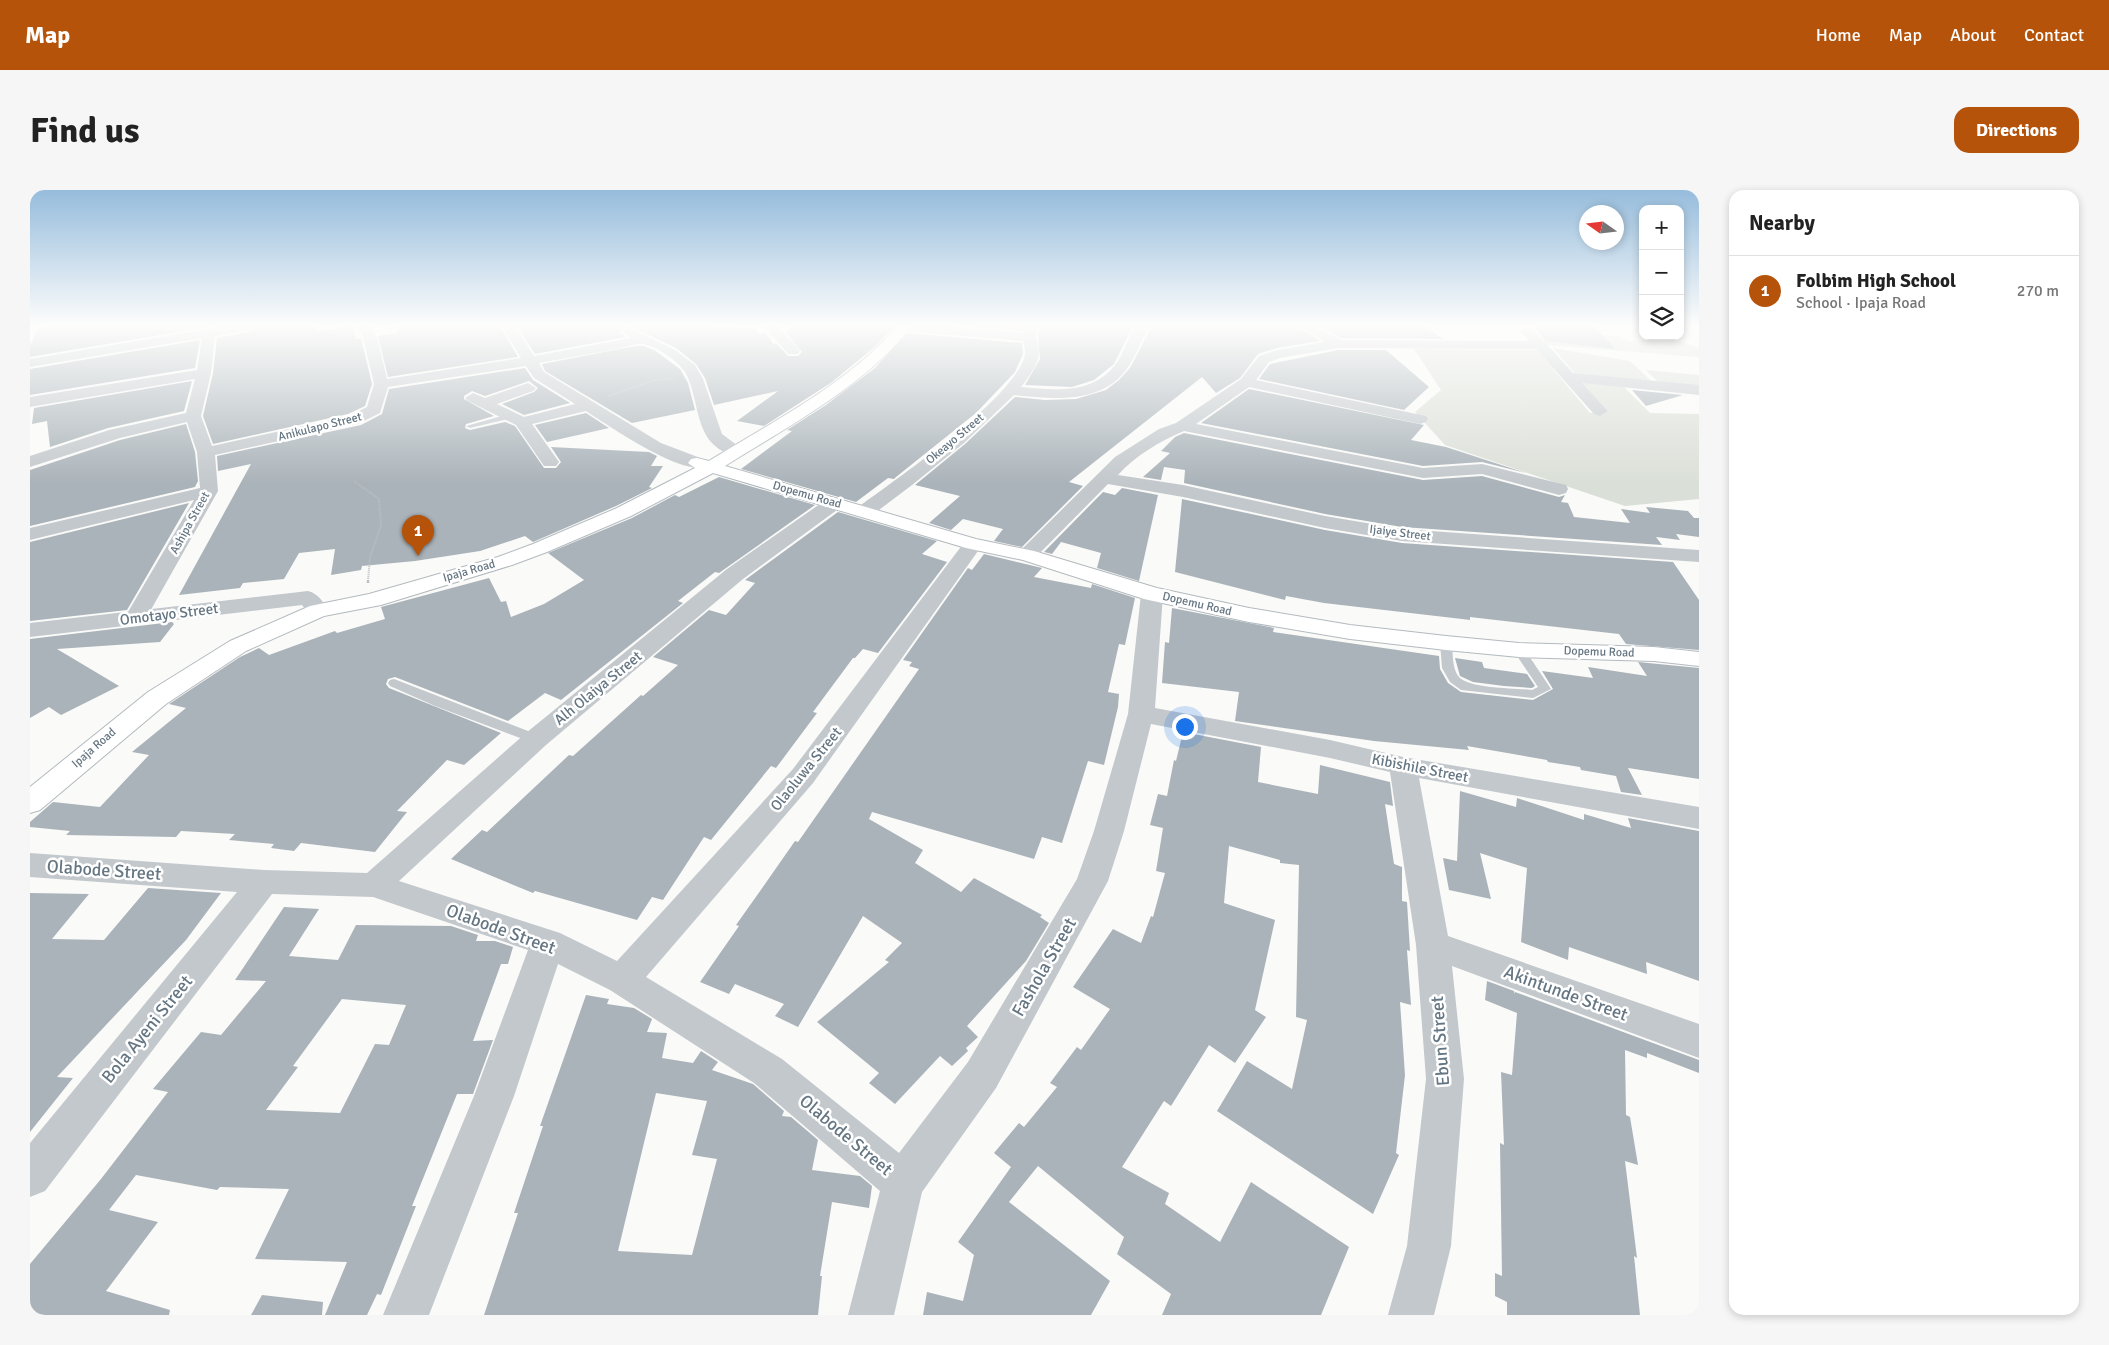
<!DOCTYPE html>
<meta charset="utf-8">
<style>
:root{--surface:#fff;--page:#f6f6f6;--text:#222;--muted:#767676;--line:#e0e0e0;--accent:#b45309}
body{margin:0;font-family:Signika,sans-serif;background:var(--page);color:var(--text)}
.controls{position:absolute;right:15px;top:15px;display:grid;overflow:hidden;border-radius:10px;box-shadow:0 2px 8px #0003}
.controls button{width:45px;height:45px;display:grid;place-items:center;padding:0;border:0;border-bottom:1px solid var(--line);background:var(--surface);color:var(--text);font:25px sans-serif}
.compass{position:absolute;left:1549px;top:15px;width:45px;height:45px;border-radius:50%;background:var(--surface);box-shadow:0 2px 8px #0003;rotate:284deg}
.you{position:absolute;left:1154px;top:536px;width:18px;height:18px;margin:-12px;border:4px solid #fff;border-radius:50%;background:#1a73e8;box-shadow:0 0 0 8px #1a73e833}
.badge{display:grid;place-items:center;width:32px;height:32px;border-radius:50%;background:var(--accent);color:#fff;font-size:16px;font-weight:700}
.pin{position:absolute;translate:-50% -41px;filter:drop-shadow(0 1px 2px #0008)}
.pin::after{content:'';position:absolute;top:26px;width:18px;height:15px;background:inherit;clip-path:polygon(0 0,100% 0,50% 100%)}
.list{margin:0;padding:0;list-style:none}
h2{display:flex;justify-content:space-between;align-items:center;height:65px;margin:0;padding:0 20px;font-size:21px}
h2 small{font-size:16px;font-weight:400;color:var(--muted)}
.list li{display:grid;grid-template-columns:32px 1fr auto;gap:15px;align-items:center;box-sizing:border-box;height:70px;padding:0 20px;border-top:1px solid var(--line)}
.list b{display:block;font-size:19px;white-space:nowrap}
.list p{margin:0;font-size:16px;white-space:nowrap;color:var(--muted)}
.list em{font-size:16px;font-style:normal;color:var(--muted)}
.icon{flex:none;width:28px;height:28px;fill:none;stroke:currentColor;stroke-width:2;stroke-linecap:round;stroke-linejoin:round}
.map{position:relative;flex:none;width:1669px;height:1125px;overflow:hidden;border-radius:15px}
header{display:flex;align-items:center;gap:30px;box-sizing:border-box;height:70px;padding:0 25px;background:var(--accent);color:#fff}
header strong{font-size:24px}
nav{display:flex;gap:28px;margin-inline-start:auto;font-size:18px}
.intro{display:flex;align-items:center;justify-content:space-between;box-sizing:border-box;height:120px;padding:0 30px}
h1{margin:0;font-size:35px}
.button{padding:12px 22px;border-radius:15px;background:var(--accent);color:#fff;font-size:18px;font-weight:700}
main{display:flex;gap:30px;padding:0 30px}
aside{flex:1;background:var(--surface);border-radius:15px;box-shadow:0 2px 8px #0003}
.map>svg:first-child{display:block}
.green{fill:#dadfd7}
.building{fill:#aab3b9;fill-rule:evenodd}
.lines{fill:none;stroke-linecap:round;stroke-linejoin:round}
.secondary-casing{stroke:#b3babf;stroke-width:2}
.path-far1{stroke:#bbbfc2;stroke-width:2;stroke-dasharray:1 1;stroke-linecap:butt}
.path{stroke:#bbbfc2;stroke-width:2.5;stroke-dasharray:2.5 2.5;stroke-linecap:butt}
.service{fill:#c3c8cc;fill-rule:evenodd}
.minor{fill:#c3c8cc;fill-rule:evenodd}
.tertiary{fill:#c3c8cc;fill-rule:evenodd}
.secondary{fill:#fff;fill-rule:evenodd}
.labels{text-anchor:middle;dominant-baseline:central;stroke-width:5;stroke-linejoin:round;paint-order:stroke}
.far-street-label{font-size:12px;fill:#657683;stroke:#fff}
.street-label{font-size:15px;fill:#657683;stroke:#fff}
.near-street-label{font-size:18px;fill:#657683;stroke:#fff}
</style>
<header>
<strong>Map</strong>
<nav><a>Home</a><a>Map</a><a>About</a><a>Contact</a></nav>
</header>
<div class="intro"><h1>Find us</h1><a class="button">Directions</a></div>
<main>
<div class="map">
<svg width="1669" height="1125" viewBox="0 0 1669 1125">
<rect width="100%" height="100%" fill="#fafaf8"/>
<!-- green -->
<g class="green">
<path d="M1509 141 1589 146 1599 151 1643 149 1669 158V167L1516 155Z"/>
<path d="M1523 158 1600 171 1622 192 1546 185Z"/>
<path d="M1384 159 1507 160 1560 223 1578 221 1549 190 1591 194 1620 223 1669 224V309L1595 316 1415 255 1385 222 1411 200Z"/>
<path d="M1616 180 1669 185V198L1630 194Z"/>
</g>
<!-- building -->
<g class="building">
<path d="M23 136H183L0 167V156L8 138Z"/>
<path d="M227 136H283L286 141 322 136 326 149 331 148 342 194 335 216 318 224 183 254 173 226 183 183 187 148 219 142Z"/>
<path d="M368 136H470L488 167 358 187 348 146 368 143Z"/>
<path d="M487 136H596L589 142 596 147 505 164Z"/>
<path d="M600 136 725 138 729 144 736 143 744 155 746 153 758 166H768L772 162 756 143 762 136H865L847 155 802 192 734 236 707 231 748 201 684 215 675 188 666 174 646 158Z"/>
<path d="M935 136H994L992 141Z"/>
<path d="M1011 136H1103L1084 174 1064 190 1042 197 995 195 1010 169 1008 146Z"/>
<path d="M1122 136H1267L1290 151 1247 158 1228 164 1210 188 1186 203 1172 187 1039 292 1053 296 992 357 964 351 973 339 933 329 921 340 899 333 930 306 885 295 935 254 985 207 1015 210 1046 209 1076 200 1089 190 1100 178Z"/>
<path d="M1289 136H1395L1413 149 1311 148Z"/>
<path d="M1506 136H1563L1586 159 1516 151 1506 139Z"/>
<path d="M877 143 992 153 993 164 985 182 946 223 866 287 864 289 858 288 826 312 711 279 762 241 757 240 796 215 845 178Z"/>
<path d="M170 150 165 178 0 205V179Z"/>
<path d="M605 156H614L624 160 650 179 658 193 665 220 602 233 515 181 512 174Z"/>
<path d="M1308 160H1356L1399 197 1374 220 1229 189 1240 174Z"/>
<path d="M495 178 503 190 540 213 494 225 472 214 504 202 508 198 499 191 455 206 442 201 434 206V209L464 226 436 234 435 238 440 240 475 232 485 236 514 278H526L531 272 521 257 619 262 627 266 621 276H633L619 297 622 298 586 316 503 352 495 346 450 361 385 371 332 376 331 380 301 385 305 359 269 363 254 389 213 393 210 398 149 405 221 274 188 281 187 266 331 235 352 224 359 199Z"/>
<path d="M162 191 154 221 78 238 20 257 17 231 2 234 4 218Z"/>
<path d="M1219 199 1394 235 1381 250 1416 257 1496 283 1452 272 1393 276 1171 233Z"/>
<path d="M1602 200 1653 205 1616 216Z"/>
<path d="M556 223 579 238 517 252 505 235Z"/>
<path d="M156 234 165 262 168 291 165 297 0 336V280L90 250Z"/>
<path d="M1154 243 1393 290 1452 286 1529 307 1535 305 1531 312 1538 313 1544 327 1600 333 1591 319 1620 323 1616 317 1658 321 1664 328H1669V347L1646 344 1650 350 1626 347 1632 355 1372 337 1295 324 1154 293 1155 280 1134 277 1131 290 1113 287 1140 263 1131 261 1145 247Z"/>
<path d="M689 287 785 315 689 383 685 382 648 411 653 413 531 510 515 503 478 531 365 487 358 489 356 494 359 498 471 543 434 575 417 570 367 621 377 622 345 662 271 653 264 661 241 658 244 654 199 650 205 644 151 641 146 647 36 645 40 641 0 637V632L23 612 70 617 119 565 102 562 156 518 139 514 210 467 229 458 239 465 305 441 307 443 355 429 351 417 459 388 471 412 476 411 481 427 514 414 554 390 518 363 602 328 645 305 649 307Z"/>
<path d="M1092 298 1128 305 1109 391 1067 378 1071 363 1031 352 1022 364 1014 362 1073 302 1085 305Z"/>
<path d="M1152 309 1295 340 1372 353 1643 372 1669 410V460L1596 454 1589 444 1440 427V430L1432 429 1294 413 1256 406 1255 410 1145 382Z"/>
<path d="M159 313 97 420 0 431V352Z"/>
<path d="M808 322 907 351 892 364 917 372 848 463 833 459 825 468H823L783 522 787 523 746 578 741 576 681 650 674 647 633 710 622 707 607 730 505 701 503 703 421 669 452 640 457 642 539 565 543 566 611 505 613 506 648 475 623 467 679 420 696 425 725 393 715 390Z"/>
<path d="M954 364 1012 378 1004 387 1061 398 1062 394 1105 408 1095 455 1089 454 1078 502 1089 504 1088 517 1074 575 1058 571 1032 653 1012 647 1004 669 842 622 839 629 893 660 885 673 931 702 944 688 1012 725 1010 727 1019 733 996 771 937 836 948 847 936 858 938 861 922 876 910 866 865 914 839 893 849 883 787 832 859 772 855 770 872 753 833 726 768 837 745 826 754 814 705 794 699 804 670 792 709 736 706 735 735 694 765 651 768 652 889 479 879 476 882 472 873 470 938 378 942 380Z"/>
<path d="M1142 418 1244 438 1243 442 1409 466 1410 479 1418 493 1431 502 1503 510 1523 499 1512 481 1563 488 1558 477 1617 486 1608 472 1669 478V589L1598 578 1612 605 1591 602 1586 586 1551 580 1550 577 1518 572 1517 570 1437 556 1439 560 1344 551 1205 531 1209 502 1132 493 1135 452 1139 453Z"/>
<path d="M142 432 144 434 130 452 27 459 89 496 31 525 19 517 0 528V449Z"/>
<path d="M1425 468 1452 472 1454 478 1497 484 1505 496 1502 498 1474 496 1443 492 1430 486Z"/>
<path d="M1153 542 1231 557 1228 592 1288 604 1290 575 1360 592 1363 616 1355 614 1364 674 1372 677V711L1377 712 1380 761 1377 760 1381 815 1370 812 1375 885 1366 963 1369 965 1343 1024 1187 921 1217 871 1262 899 1277 830 1266 827 1269 675 1250 673V670L1199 656 1194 713 1245 730 1225 820 1236 827 1205 873 1179 855 1141 916 1134 911 1092 977 1139 1003 1135 1014 1190 1052 1221 992 1319 1057 1291 1125H1132L1141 1104 1087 1064 1094 1047 1008 976 979 1012 1080 1091 1061 1125H893L897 1102 933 1111 944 1065 928 1052 981 977 964 963 989 933 994 937 1027 897 1020 893 1047 857 1051 860 1080 819 1043 797 1083 739 1111 753 1121 726 1123 727 1135 683 1126 681 1133 638 1120 635 1128 604 1137 606 1144 570 1146 571Z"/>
<path d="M1430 601 1486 617 1487 608 1554 630V624L1601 638 1598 628 1669 641V791L1616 772 1617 784 1539 757 1538 770 1491 752 1497 678 1450 663 1461 709 1419 700 1413 668 1427 671Z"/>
<path d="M118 698 191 703 156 750 27 887 43 888 0 942V703L59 704 22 749 74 750Z"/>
<path d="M254 717 289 719 259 766 308 770 326 735 421 736 448 745 446 751H465L483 757 478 774H471L443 851 463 850 443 904H427L382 1016H386L351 1105 347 1104 337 1125H295L317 1072 225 1069 259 999 190 997 187 1000 106 985 79 1020 128 1032 76 1101 140 1120 139 1125H0V1074L71 989 138 902 123 899 171 842 191 845 236 791 205 790ZM312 809 376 815 359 855 345 854 310 923 236 920 268 877 263 876Z"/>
<path d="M1457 791 1484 801 1485 804V802L1669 870V883L1617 863V868L1595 860 1596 925 1600 927 1608 975 1595 971 1607 1068 1604 1066 1610 1125H1477V1112L1465 1106V1083L1472 1086 1470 953 1474 955 1471 882 1482 885 1487 823 1455 810Z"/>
<path d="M556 805 579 809 577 814 604 818 622 829 617 842 637 843 632 868 663 873 671 861 688 872 682 880 723 894 754 921 752 926 761 927 788 950 782 980 830 986 842 996 839 1018 802 1012 790 1086H792L788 1125H454L488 1023H484L513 936H510ZM626 903 677 911 662 965 687 969 662 1065 588 1061Z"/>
<path d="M232 1105 293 1112 292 1125H221Z"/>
</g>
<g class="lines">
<defs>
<path id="secondary" d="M868 136H881C841 192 754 239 695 276L946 349 1004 361 1127 398 1219 418 1320 435 1416 446 1489 453 1624 457 1669 462V476L1624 471 1489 467 1416 460 1320 449 1219 432 1114 409 993 370 936 358 683 283 601 326 517 362 482 375 351 415 294 426 216 461 136 514 10 620 0 623V597L118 502 200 451 280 416 339 404 468 367 503 354 587 318 665 278 658 273 661 269 667 268 679 271C744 231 817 194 868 136Z"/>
</defs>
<!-- secondary casing -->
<use href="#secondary" class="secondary-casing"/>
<!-- path-far1 -->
<g class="path-far1">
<path d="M578 206 625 190 646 189"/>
<path d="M324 291 349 309 351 335 340 367 338 391"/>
</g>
<!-- path -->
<path class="path" d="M338 393V390"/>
<!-- service -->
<g class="service">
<path d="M479 224 483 226 482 228 440 238 436 236Z"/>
<path d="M1416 449 1422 453C1423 464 1422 479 1429 487 1440 499 1485 498 1502 500L1508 497 1483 460 1489 456 1493 457 1521 499 1503 508 1431 500 1420 492 1412 478 1410 453Z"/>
<path d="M364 489 511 546 513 549 506 553 501 552 405 516 360 496 358 493 360 490Z"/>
</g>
<!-- minor -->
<g class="minor">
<path d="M195 136H225L219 140 185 146 181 183 171 226 182 256 319 226 337 217 344 194 333 147 326 136H339L347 147 357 189 491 168 472 136H485L504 166 601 148 591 141 598 137 645 160 665 175 673 189 692 244 715 261 712 265C705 266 701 265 694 262 663 246 670 208 655 182 648 171 627 157 614 154 607 153 595 157 588 159 561 164 535 168 509 173L514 182 631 253 673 269 676 273 673 277C647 283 579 236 556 221L502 234 529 272 526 276H514L486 235 438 211 435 208 443 203 455 208 498 193 506 198 503 201 467 214 494 227 545 214 504 188 496 176 358 197 350 223 330 233 185 265 188 301 114 432 106 434 98 432 95 427 164 310 0 350V338L170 298 167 262 157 232 90 248 0 277V266L79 240 156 223 165 189 0 217V207L167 180 172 148 0 177V169Z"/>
<path d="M734 136H747L768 158 770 161 768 164H758Z"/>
<path d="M912 136 993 143 996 136H1009C1002 153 1010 150 1009 164 1008 175 998 188 991 197 1024 200 1062 205 1085 175 1094 164 1097 149 1105 137L1120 136C1111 149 1107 164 1098 177 1073 215 1023 209 984 205L934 253 882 295 841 326H827L824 322 827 318C864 291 986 207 995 165 996 161 994 155 993 151L874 141 868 137Z"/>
<path d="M1269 136H1285L1311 150 1499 151 1490 141 1497 137 1502 138 1543 183 1669 195V205L1552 193 1578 221 1570 226 1564 224 1506 159 1308 158 1250 168 1239 172 1226 190 1396 226 1398 229 1396 232 1390 234 1219 197 1166 234 1393 278 1452 274 1536 295 1538 299 1536 303 1529 305 1452 284 1393 288 1154 241C1130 251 1105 266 1088 285L1153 295 1295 326 1372 339 1669 360V372L1372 351 1295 338 1153 307 1078 294 1004 369 997 371 990 369 987 365 990 361 1085 267 1129 239 1146 233 1211 189 1229 166 1247 160 1295 152Z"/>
<path d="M804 307 811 309 813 313 811 317 713 389 516 555 369 691 530 743 587 771 763 579 936 350 943 348 950 350 953 354 783 593 616 787 752 869 869 963 938 872 1047 689 1064 641 1098 524 1111 404 1114 399 1122 397 1130 399 1133 404 1125 518 1300 550 1373 567 1669 617V639L1389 588 1418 746 1669 834V868L1422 776 1434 889 1421 1056 1404 1125H1358L1377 1056 1396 889 1386 755 1360 582 1300 568 1121 534 1094 641 1078 691 966 898 892 1002 864 1125H818L850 1001 724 893 580 800 528 774 484 906 399 1125H353L444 906 498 760 343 707 242 704 15 1001 0 1007V953L207 702 0 687V663L234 680 337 683 496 543 697 379 797 309Z"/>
</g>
<!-- tertiary -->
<path class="tertiary" d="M278 401C289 404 293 412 299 421L296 426C283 429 280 425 272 415L0 447V433Z"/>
<!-- secondary -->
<use href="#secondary" class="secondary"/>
</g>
<!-- sky -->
<linearGradient id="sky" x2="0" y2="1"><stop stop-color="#96bcdc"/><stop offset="0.46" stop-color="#fdfdfc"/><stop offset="1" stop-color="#fdfdfc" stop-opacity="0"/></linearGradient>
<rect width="1669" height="294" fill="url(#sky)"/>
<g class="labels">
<!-- far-street labels -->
<g class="far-street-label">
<text transform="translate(290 237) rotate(-14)">Anikulapo Street</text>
<text transform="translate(925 249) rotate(-40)">Okeayo Street</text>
<text transform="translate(777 305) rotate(16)">Dopemu Road</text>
<text transform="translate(160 333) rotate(-61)">Ashipa Street</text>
<text transform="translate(1370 343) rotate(7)">Ijaiye Street</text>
<text transform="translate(439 381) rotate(-16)">Ipaja Road</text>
<text transform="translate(1167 414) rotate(13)">Dopemu Road</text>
<text transform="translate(1569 462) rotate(2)">Dopemu Road</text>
<text transform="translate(64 558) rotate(-41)">Ipaja Road</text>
</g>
<!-- street labels -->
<g class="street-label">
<text transform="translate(139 424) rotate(-7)">Omotayo Street</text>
<text transform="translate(568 498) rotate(-39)">Alh Olaiya Street</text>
<text transform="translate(1390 578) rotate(11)">Kibishile Street</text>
<text transform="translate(776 579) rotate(-51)">Olaoluwa Street</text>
</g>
<!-- near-street labels -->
<g class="near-street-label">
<text transform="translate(74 680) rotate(4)">Olabode Street</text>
<text transform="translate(471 739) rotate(20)">Olabode Street</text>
<text transform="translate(1014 777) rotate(-60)">Fashola Street</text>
<text transform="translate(1536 803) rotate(20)">Akintunde Street</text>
<text transform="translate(117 839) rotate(-51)">Bola Ayeni Street</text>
<text transform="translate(1410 851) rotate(-94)">Ebun Street</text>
<text transform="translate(816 945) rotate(40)">Olabode Street</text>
</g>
</g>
</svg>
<div class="controls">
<button>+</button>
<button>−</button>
<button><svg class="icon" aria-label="layers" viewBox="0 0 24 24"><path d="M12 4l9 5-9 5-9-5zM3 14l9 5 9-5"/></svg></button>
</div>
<svg class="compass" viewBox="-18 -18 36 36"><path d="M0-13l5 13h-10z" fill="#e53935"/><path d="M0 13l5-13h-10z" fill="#767676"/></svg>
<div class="you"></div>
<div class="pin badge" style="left:388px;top:366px">1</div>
</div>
<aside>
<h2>Nearby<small></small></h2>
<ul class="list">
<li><span class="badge">1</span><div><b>Folbim High School</b><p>School · Ipaja Road</p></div><em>270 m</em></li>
</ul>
</aside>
</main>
